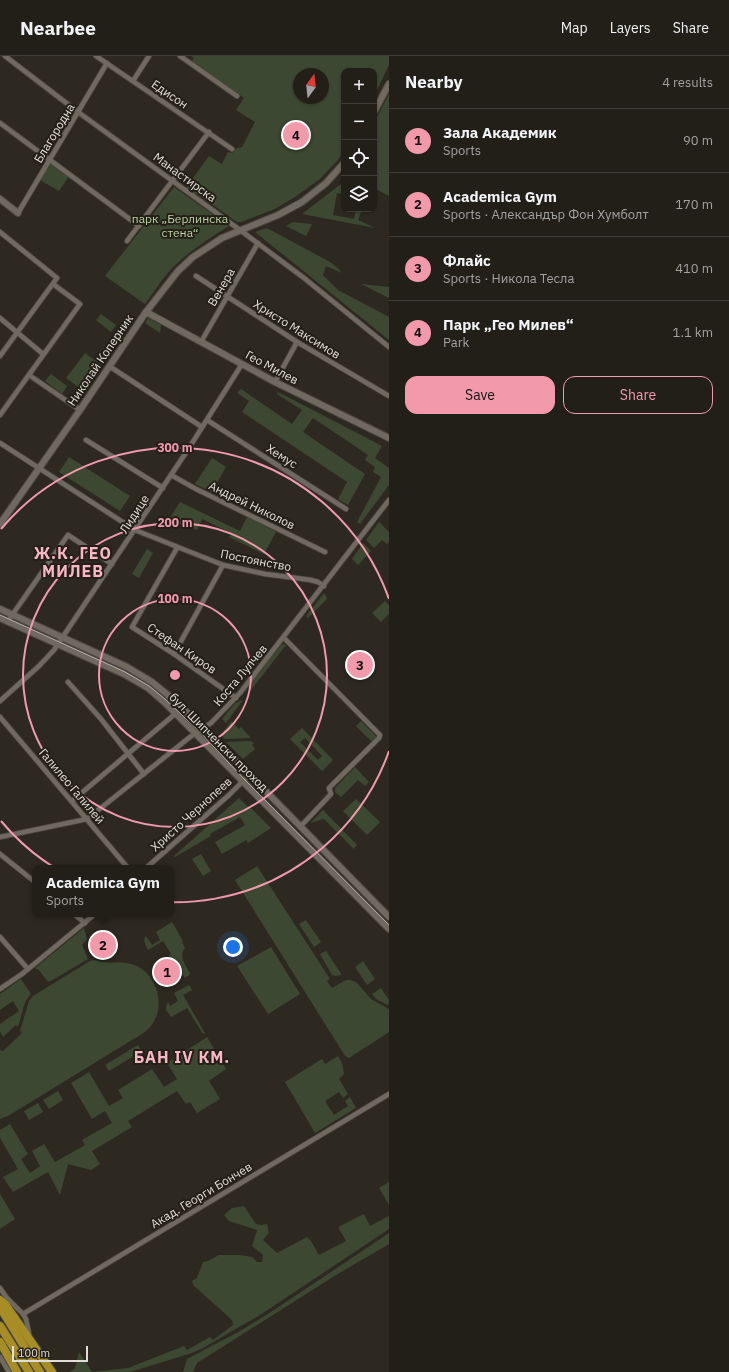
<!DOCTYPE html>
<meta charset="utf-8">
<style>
:root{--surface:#221f18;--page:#2a2721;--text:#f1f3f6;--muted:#a2a2a2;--line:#3f3d37;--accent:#f29aac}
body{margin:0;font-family:"IBM Plex Sans",sans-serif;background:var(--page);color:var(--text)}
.controls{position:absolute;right:12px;top:12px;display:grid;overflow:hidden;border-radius:8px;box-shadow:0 1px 3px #0004}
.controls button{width:36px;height:36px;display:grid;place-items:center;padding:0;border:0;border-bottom:1px solid var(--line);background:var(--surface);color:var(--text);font:20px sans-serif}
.compass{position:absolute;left:293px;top:12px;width:36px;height:36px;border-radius:50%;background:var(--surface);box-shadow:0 1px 3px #0004;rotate:15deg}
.scale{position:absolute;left:12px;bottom:10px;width:76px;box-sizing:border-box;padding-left:4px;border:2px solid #e1ded8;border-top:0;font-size:11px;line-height:14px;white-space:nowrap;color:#e1ded8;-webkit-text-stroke:3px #242017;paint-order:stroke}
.you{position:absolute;left:233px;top:891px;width:14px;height:14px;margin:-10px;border:3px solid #fff;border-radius:50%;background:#1a73e8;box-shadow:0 0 0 6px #1a73e833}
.badge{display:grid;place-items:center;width:26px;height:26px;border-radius:50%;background:var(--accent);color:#111;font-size:13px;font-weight:700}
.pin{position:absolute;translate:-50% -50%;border:2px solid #fff;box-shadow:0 1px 4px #0006}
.popup{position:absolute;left:32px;top:809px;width:142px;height:52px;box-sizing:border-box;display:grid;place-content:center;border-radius:8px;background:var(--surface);filter:drop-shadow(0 1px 3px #0005);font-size:13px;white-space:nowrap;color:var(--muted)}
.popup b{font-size:15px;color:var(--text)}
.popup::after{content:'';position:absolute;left:50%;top:100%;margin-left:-8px;border:8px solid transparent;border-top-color:var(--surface)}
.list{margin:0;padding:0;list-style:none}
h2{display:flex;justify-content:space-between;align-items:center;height:52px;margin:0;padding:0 16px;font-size:17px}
h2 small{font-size:13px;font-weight:400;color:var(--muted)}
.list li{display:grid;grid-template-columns:26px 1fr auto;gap:12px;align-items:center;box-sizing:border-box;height:64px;padding:0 16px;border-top:1px solid var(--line)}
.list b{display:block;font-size:15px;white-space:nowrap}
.list p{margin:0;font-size:13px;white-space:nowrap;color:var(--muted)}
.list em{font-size:13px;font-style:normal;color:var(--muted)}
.actions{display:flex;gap:8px;padding:12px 16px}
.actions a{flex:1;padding:9px 0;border:1px solid var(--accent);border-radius:12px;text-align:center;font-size:14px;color:var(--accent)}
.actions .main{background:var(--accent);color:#111}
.icon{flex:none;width:22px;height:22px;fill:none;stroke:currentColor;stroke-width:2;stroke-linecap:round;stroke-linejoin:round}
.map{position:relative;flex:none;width:389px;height:1316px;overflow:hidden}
header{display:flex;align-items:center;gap:24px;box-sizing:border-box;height:56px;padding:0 20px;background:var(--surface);border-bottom:1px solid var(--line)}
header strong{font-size:19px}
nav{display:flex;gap:22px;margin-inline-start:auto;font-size:14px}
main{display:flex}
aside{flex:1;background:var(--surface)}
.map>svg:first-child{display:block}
.green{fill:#3c4832;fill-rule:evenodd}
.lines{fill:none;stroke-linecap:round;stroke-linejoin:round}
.street-casing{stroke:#4b4740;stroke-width:6}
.secondary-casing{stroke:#4b4740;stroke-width:8}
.highway-casing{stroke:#4b4740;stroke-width:10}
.street{stroke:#6f695f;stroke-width:4.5}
.secondary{stroke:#6f695f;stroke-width:6}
.highway{stroke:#a78d26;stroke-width:8}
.tram{stroke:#b0ada6;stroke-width:1}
.ring{fill:none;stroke:#f29aac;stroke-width:2}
.labels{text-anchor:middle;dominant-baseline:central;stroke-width:4;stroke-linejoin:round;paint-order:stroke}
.street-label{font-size:12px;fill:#e1ded8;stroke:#242017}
.park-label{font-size:12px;fill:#b8d2a3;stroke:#242017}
.district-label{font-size:16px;font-weight:bold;letter-spacing:1px;fill:#fab6c3;stroke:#242017}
.centre{fill:#f29aac;stroke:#242017;stroke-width:2}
.ring-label{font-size:12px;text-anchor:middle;font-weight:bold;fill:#f29aac;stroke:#242017;stroke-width:4;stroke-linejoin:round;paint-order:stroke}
</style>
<header>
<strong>Nearbee</strong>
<nav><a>Map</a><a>Layers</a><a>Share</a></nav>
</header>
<main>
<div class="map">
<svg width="389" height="1316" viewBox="0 0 389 1316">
<rect width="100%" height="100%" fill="#2e2920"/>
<!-- green -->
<g class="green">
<path d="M191 0H389V9L374 40V15H344V94L338 104 320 123 295 141 275 153 241 166H237L206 144 186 132 209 100 222 108 228 96 232 97 237 92 242 91 255 66 236 54 244 42 192 5 194 2ZM299 18H323V42H299Z"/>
<path d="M389 38V140L374 132V67Z"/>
<path d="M49 105 69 120 59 135 38 123Z"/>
<path d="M341 128 344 129V138L337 137 333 159 354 163 356 153H362L358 164 375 172 302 158Z"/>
<path d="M174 131 229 170C207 184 184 198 167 218 159 227 153 238 145 248L105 220Z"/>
<path d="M293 166 312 168 306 180 286 170Z"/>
<path d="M267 172 330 206 339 213 342 217 326 210 323 219 338 234 389 261V284L255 176Z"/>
<path d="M361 228 389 231V242Z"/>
<path d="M101 258 116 269 111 276 96 264Z"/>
<path d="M148 262 161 269 160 277 145 267Z"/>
<path d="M85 297 100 308 81 333 66 322Z"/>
<path d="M51 318 67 330 62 338 45 325Z"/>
<path d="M241 333 292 368 302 354 277 338 278 336 382 390 375 402 389 412V429L360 468 357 466 381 421 373 416 375 411 365 404 368 399 313 362 303 376 365 418 348 449 338 443 347 426 242 356 249 345 237 337Z"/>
<path d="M69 401 130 440 120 455 59 416Z"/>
<path d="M212 402 226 411 212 436 195 428Z"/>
<path d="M180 446 240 475 247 461 276 476 264 498 229 481 231 477 202 463 197 474 170 462Z"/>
<path d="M379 466 389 476V486L387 488 382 484 374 492 366 484Z"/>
<path d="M363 487 371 495 358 509 352 503Z"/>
<path d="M147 493 153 497 139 522 132 518Z"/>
<path d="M324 537 326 540 327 543 308 562 306 560Z"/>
<path d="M385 545 389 549V558L381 566 372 557Z"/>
<path d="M283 588 286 589 248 638 250 628 281 589Z"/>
<path d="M243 644 226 667 222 663 235 647Z"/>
<path d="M231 665 239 673 241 671 251 682 225 683 221 679Z"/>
<path d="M361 665 377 681 372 686 356 670Z"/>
<path d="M302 672 333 704 322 715 290 683ZM305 682 322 700 318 704 300 686Z"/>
<path d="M251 685 254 687 252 689 255 693 243 703 226 686Z"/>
<path d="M355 711 369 726 365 730 358 724 341 741 335 736V732Z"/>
<path d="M239 742 247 750 251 752 271 772 248 787 246 784 222 798 215 786 245 769 240 761 210 778 211 780 175 801 174 800Z"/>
<path d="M356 743 380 766 367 779 343 755Z"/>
<path d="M323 754 357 789 354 793 324 763 310 767Z"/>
<path d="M201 798 211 815 203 820 192 803Z"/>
<path d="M257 810 330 923 327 925 332 932 346 924H350L356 926 371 943 389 953V976L349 1002 345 1000 235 824Z"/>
<path d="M306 864 321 886 314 891 299 868Z"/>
<path d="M172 866 183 885 182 886 185 892C178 900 186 910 190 917L189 919 185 922 183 919 181 920 169 900 171 898 163 885 148 894C146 889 142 884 146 880L152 889 160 884 156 876Z"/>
<path d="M84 872 87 883 82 889 88 903 51 925 48 926 39 914 35 912Z"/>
<path d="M271 891 300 938 268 958 237 910Z"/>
<path d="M326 895 342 919 335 920 332 919 320 898Z"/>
<path d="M94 904C97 904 99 906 103 906 115 908 124 904 137 910 161 922 167 959 145 976L8 1060 0 1063V994L3 995 22 977 20 975 29 945 33 940 90 905Z"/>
<path d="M363 905 375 923 367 929 355 911Z"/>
<path d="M21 923 31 938C23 945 22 960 18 971L16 969 3 981 0 975V968L19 955 13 945 0 954V938Z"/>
<path d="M189 929 192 934 183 939 205 977 203 978 187 952 171 961 166 954V950L168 946 170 950 178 945 174 937Z"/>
<path d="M381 932 389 944 388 949 376 943 372 938Z"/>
<path d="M207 981 226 1013 209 1025 220 1043 197 1057 190 1046 186 1048 177 1035 128 1065 132 1071 92 1095 100 1108 91 1114 68 1108 60 1139 48 1116 13 1136 3 1121 18 1113 0 1082V1074L10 1068 28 1098 21 1103 30 1117 40 1110 32 1095 44 1088 55 1106 85 1089 82 1084 112 1067 105 1055 92 1063 71 1027 89 1016 109 1050 123 1042 118 1034 152 1013 164 1031 177 1023 167 1007Z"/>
<path d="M138 989 142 995 109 1015 105 1009Z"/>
<path d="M338 1000 342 1007 344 1018 339 1023 348 1038 343 1042 339 1036 325 1045 334 1059 348 1050 345 1045 350 1041 356 1052 315 1077 285 1026 322 1003 325 1008Z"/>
<path d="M58 1035 63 1044 49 1053 43 1044Z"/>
<path d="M38 1047 43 1056 29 1064 24 1055Z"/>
<path d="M389 1126V1149L379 1132Z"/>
<path d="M0 1138 15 1163 0 1173Z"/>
<path d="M244 1150 256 1168 261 1169 267 1168 269 1177 263 1184 277 1197 307 1181 311 1185 319 1199 346 1185 338 1171 364 1158 370 1170 389 1160V1173L260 1259 203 1292 192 1297 130 1316H70L75 1312 79 1296 92 1316 128 1312 184 1290 187 1294 210 1281 213 1284 233 1269 232 1264 193 1229 192 1225 197 1222 203 1206 208 1205 219 1199H240L252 1201 257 1206H262L263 1199 252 1190 257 1174 229 1165 224 1159 232 1152Z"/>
<path d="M389 1177V1188L336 1219 197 1307 193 1316H183L187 1303 242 1274 271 1256Z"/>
</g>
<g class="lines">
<defs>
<g id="street">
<path d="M5 0 78 56 244 177 304 222 389 291"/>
<path d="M96 0 232 93"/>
<path d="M180 0 237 40"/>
<path d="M133 25 149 0"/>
<path d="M0 67 139 170"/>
<path d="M18 157 107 7"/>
<path d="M0 176 57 222 0 300"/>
<path d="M127 185 209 76"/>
<path d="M196 220 297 286 389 340"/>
<path d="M0 262 43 298"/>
<path d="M201 286 258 187"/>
<path d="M109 310 202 371"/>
<path d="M29 319 80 354"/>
<path d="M275 326 297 286"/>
<path d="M0 359 80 248 53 228"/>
<path d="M207 364 346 453"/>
<path d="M86 384 163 432"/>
<path d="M0 387 135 474 223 509 265 518 311 524 318 526 324 530"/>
<path d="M171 419 196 433 325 496"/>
<path d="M177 492 132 571 174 598 236 642"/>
<path d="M8 565 68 479 112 508"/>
<path d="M284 582 380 679 379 682 329 732 331 738 300 771"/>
<path d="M174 598 223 509"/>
<path d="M68 626 101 663 144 718"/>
<path d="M0 645 39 610 54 594 189 392 242 308"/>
<path d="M0 661 128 812"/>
<path d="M72 745 175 658"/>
<path d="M0 781 87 763 190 681 211 667 240 637 389 444"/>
<path d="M0 798 35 826"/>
<path d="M146 812 229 739 249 719"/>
<path d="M74 858 85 867"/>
<path d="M0 881 28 913"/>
<path d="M0 933 22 918 95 858"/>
<path d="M0 1232 6 1241 23 1258 26 1263 29 1278"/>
<path d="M23 1258 389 1038"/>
<path d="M0 1301 9 1316"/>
</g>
<g id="secondary">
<path d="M374 56 389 28"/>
<path d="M0 143 18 157"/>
<path d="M146 256 275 326 389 382"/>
<path d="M0 468 80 354 146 256 178 215 193 201 222 182 278 159 302 146 326 127 344 107"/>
<path d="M0 553 127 611 152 626 168 639 204 672 389 861"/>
<path d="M0 562 124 618 148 632 164 646 192 674 389 873"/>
</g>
<g id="highway">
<path d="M0 1244 5 1248 52 1316"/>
<path d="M0 1251 40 1316"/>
<path d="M0 1270 29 1316"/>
<path d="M0 1286 17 1316"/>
</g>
</defs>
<!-- street casing -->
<use href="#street" class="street-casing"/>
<!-- secondary casing -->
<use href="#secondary" class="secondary-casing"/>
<!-- highway casing -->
<use href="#highway" class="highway-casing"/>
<!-- street -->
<use href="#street" class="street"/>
<!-- secondary -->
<use href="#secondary" class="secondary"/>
<!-- highway -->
<use href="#highway" class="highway"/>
<!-- tram -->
<path class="tram" d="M0 559 125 616 149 630 165 643 199 675 245 724 389 869"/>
</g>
<!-- distance rings -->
<g class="ring">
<circle cx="175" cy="619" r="76"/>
<circle cx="175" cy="619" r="152"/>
<path d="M389 695A227 227 0 0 1 1 765M1 473A227 227 0 0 1 389 543"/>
</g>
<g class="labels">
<!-- street labels -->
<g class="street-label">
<text transform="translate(170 38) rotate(34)">Едисон</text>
<text transform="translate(54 77) rotate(-59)">Благородна</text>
<text transform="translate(185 121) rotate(36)">Манастирска</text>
<text transform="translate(221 231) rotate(-60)">Венера</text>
<text transform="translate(297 273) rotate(32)">Христо Максимов</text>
<text transform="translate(100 304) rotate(-56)">Николай Коперник</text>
<text transform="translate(272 311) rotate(28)">Гео Милев</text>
<text transform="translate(282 400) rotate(32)">Хемус</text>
<text transform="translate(252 449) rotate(26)">Андрей Николов</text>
<text transform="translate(134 458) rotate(-57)">Лидице</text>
<text transform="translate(256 504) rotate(11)">Постоянство</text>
<text transform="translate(182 592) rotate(34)">Стефан Киров</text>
<text transform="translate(240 619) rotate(-50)">Коста Лулчев</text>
<text transform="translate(219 686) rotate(45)">бул. Шипченски проход</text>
<text transform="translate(72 730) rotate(50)">Галилео Галилей</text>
<text transform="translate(191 758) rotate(-42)">Христо Чернопеев</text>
<text transform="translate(201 1139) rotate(-31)">Акад. Георги Бончев</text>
</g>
<!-- park labels -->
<g class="park-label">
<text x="180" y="162">парк „Берлинска<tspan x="180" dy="14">стена“</tspan></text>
</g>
<!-- district labels -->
<g class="district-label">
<text x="73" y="497">Ж.К. ГЕО<tspan x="73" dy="18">МИЛЕВ</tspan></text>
<text x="182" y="1001">БАН IV КМ.</text>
</g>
</g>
<circle cx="175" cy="619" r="6" class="centre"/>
<g class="ring-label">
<text x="175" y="396">300 m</text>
<text x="175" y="471">200 m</text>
<text x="175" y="547">100 m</text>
</g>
</svg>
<div class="controls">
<button>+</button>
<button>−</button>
<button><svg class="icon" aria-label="locate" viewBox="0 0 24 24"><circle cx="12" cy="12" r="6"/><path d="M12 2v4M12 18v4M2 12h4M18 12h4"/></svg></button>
<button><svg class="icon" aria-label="layers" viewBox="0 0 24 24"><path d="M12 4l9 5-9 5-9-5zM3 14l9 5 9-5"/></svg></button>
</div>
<svg class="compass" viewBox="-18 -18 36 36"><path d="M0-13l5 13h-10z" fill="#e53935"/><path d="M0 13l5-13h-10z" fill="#a2a2a2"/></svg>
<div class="scale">100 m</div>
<div class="you"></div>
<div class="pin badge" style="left:167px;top:916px">1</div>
<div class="pin badge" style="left:103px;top:889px">2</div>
<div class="popup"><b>Academica Gym</b>Sports</div>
<div class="pin badge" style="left:360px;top:609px">3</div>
<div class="pin badge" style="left:296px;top:79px">4</div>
</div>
<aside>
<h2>Nearby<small>4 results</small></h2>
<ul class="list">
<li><span class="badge">1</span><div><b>Зала Академик</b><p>Sports</p></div><em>90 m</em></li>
<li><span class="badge">2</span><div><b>Academica Gym</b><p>Sports · Александър Фон Хумболт</p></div><em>170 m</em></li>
<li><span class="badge">3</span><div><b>Флайс</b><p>Sports · Никола Тесла</p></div><em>410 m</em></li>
<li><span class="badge">4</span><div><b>Парк „Гео Милев“</b><p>Park</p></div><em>1.1 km</em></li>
</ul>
<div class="actions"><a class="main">Save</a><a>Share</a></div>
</aside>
</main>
